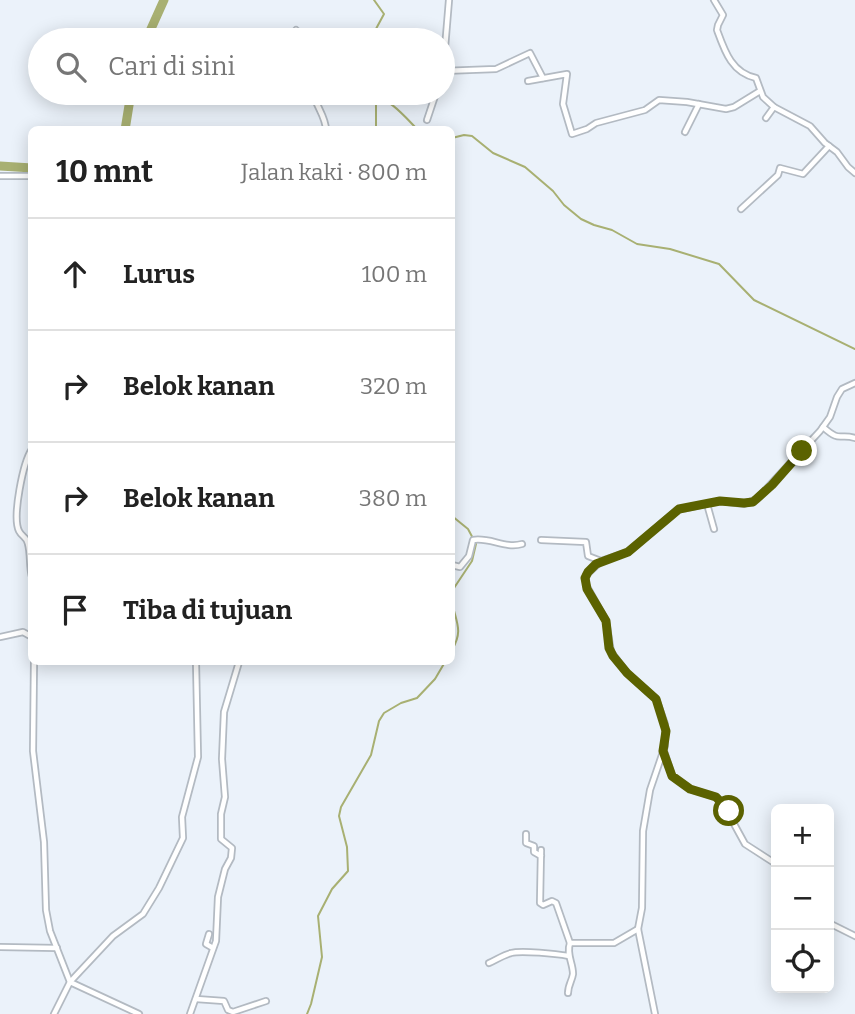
<!DOCTYPE html>
<html lang="id">
<meta charset="utf-8">
<style>
:root{--surface:#fff;--page:#f2f2f2;--text:#222;--muted:#767676;--line:#e0e0e0}
body{margin:0;font-family:Bitter,serif;background:var(--page);color:var(--text)}
.controls{position:absolute;right:21px;bottom:21px;display:grid;overflow:hidden;border-radius:10px;box-shadow:0 4px 18px #0003}
.controls button{width:63px;height:63px;display:grid;place-items:center;padding:0;border:0;border-bottom:2px solid var(--line);background:var(--surface);color:var(--text);font:35px sans-serif}
.stop{position:absolute;width:21px;height:21px;margin:-16px;border:5px solid #5b6200;border-radius:50%;background:#fff}
.stop.end{background:#5b6200;border-color:#fff;box-shadow:0 2px 7px #0008}
.list{margin:0;padding:0;list-style:none}
h2{display:flex;justify-content:space-between;align-items:center;height:91px;margin:0;padding:0 28px;font-size:30px}
h2 small{font-size:23px;font-weight:400;color:var(--muted)}
.list li{display:grid;grid-template-columns:46px 1fr auto;gap:21px;align-items:center;box-sizing:border-box;height:112px;padding:0 28px;border-top:2px solid var(--line)}
.list b{display:block;font-size:26px;white-space:nowrap}
.list em{font-size:23px;font-style:normal;color:var(--muted)}
.icon{flex:none;width:38px;height:38px;fill:none;stroke:currentColor;stroke-width:2;stroke-linecap:round;stroke-linejoin:round}
.map{position:relative;flex:none;width:855px;height:1014px;overflow:hidden}
.search{position:absolute;background:var(--surface);box-shadow:0 4px 18px #0003;left:28px;top:28px;width:427px;height:77px;display:flex;align-items:center;gap:18px;box-sizing:border-box;padding:0 24px;border-radius:38px;color:var(--muted);font-size:26px}
.panel{position:absolute;background:var(--surface);box-shadow:0 4px 18px #0003;left:28px;top:126px;width:427px;height:539px;border-radius:10px}
.map>svg:first-child{display:block}
.lines{fill:none;stroke-linecap:round;stroke-linejoin:round}
.stream{stroke:#a8b072;stroke-width:2}
.river{stroke:#a8b072;stroke-width:9}
.street-casing{stroke:#b3bac2;stroke-width:8}
.street{stroke:#fff;stroke-width:4.5}
.route{stroke:#5b6200;stroke-width:9}
</style>
<div class="map">
<svg width="855" height="1014" viewBox="0 0 855 1014">
<rect width="100%" height="100%" fill="#ebf2fa"/>
<g class="lines">
<!-- stream -->
<g class="stream">
<path d="M370 40 384 14 374 0"/>
<path d="M372 93 376 105V130"/>
<path d="M373 97C388 96 407 119 418 130"/>
<path d="M452 138 464 135 472 136 493 153 525 167 553 191 564 205 581 219 594 225 612 230 637 244 670 249 719 264 754 300 855 349"/>
<path d="M452 516 468 529 476 544 472 561 452 591"/>
<path d="M452 603C457 624 463 631 452 650"/>
<path d="M307 1014 311 1004 322 957 318 916 332 889 348 871 347 847 339 816 341 807 371 755 379 721 384 713 401 703 417 698 435 679 445 662"/>
</g>
<!-- river -->
<g class="river">
<path d="M146 40 164 0"/>
<path d="M125 130 131 93"/>
<path d="M0 166 32 168"/>
</g>
<defs>
<g id="street">
<path d="M714 0 723 15 718 25 717 30C725 52 732 73 756 78L763 97 774 107 766 118"/>
<path d="M296 30 306 40"/>
<path d="M443 71 496 69 530 53 543 78"/>
<path d="M443 72 449 0"/>
<path d="M528 81 567 74 563 104 572 134 587 129 596 123 645 110 659 100 687 102 726 109 734 107 760 91"/>
<path d="M313 93C316 106 326 117 326 130"/>
<path d="M774 107 810 126 825 143 837 152 848 167 855 173"/>
<path d="M427 120 436 93"/>
<path d="M685 132 699 104"/>
<path d="M0 176H32"/>
<path d="M741 209 778 175 780 168 803 174 829 146"/>
<path d="M823 427C841 443 838 433 855 438"/>
<path d="M32 449C23 462 12 517 19 531 22 537 27 537 28 544 31 555 29 566 32 577"/>
<path d="M707 504 714 529"/>
<path d="M541 540 586 542 588 556 601 561"/>
<path d="M452 565 460 567 469 556 473 540C490 537 505 549 522 544"/>
<path d="M0 637 23 632 32 637"/>
<path d="M34 662 33 751 44 842 46 910 50 931 70 982 54 1014"/>
<path d="M664 751 672 776 690 789 716 797 722 802 745 844 776 864"/>
<path d="M526 834V843L534 846V852L541 856"/>
<path d="M541 850 540 903 543 905 552 901 556 903 570 943H614L638 929"/>
<path d="M829 923 855 936"/>
<path d="M209 934 206 944 213 948"/>
<path d="M0 947 57 948"/>
<path d="M489 963C496 960 503 955 511 953 521 950 557 954 569 956"/>
<path d="M568 993C568 985 572 981 573 974 573 963 566 954 570 943"/>
<path d="M196 999 224 1001 228 1010 233 1012 266 1001"/>
<path d="M139 1014 70 982 113 936 143 914 159 888 183 838 182 817 198 757 196 662"/>
<path d="M190 1014 216 941 218 897 225 869 231 858 232 848 221 839V814L225 797 222 759 224 712 239 662"/>
<path d="M655 1014 638 929 642 908 643 831 650 790 665 746V724L656 699 627 673 611 652 606 621 586 585V575L601 561 628 552 677 510 720 501 744 504 757 499 820 431 830 417 837 397 842 389 855 383"/>
</g>
</defs>
<!-- street casing -->
<use href="#street" class="street-casing"/>
<!-- street -->
<use href="#street" class="street"/>
</g>
<g class="lines">
<!-- route -->
<path class="route" d="M729 811 716 797 690 789 672 776 663 751 666 731 656 699 627 673 613 656 609 648 606 621 587 589 585 578 588 572 596 564 628 552 679 509 720 501 744 503 753 502 772 485 802 451"/>
</g>
</svg>
<div class="controls">
<button>+</button>
<button>−</button>
<button><svg class="icon" aria-label="locate" viewBox="0 0 24 24"><circle cx="12" cy="12" r="6"/><path d="M12 2v4M12 18v4M2 12h4M18 12h4"/></svg></button>
</div>
<div class="stop" style="left:729px;top:811px"></div>
<div class="stop end" style="left:802px;top:451px"></div>
<div class="search"><svg class="icon" aria-label="search" viewBox="0 0 24 24"><circle cx="10" cy="10" r="6"/><path d="M15 15l6 6"/></svg>Cari di sini</div>
<section class="panel">
<h2>10 mnt<small>Jalan kaki · 800 m</small></h2>
<ul class="list">
<li><svg class="icon" aria-label="ahead" viewBox="0 0 24 24"><path d="M12 20V5M6 11l6-6 6 6"/></svg><div><b>Lurus</b></div><em>100 m</em></li>
<li><svg class="icon" aria-label="right" viewBox="0 0 24 24"><path d="M7 20v-9h11M14 6l5 5-5 5"/></svg><div><b>Belok kanan</b></div><em>320 m</em></li>
<li><svg class="icon" aria-label="right" viewBox="0 0 24 24"><path d="M7 20v-9h11M14 6l5 5-5 5"/></svg><div><b>Belok kanan</b></div><em>380 m</em></li>
<li><svg class="icon" aria-label="arrive" viewBox="0 0 24 24"><path d="M6 21V4h12l-3 4 3 4H6"/></svg><div><b>Tiba di tujuan</b></div></li>
</ul>
</section>
</div>
